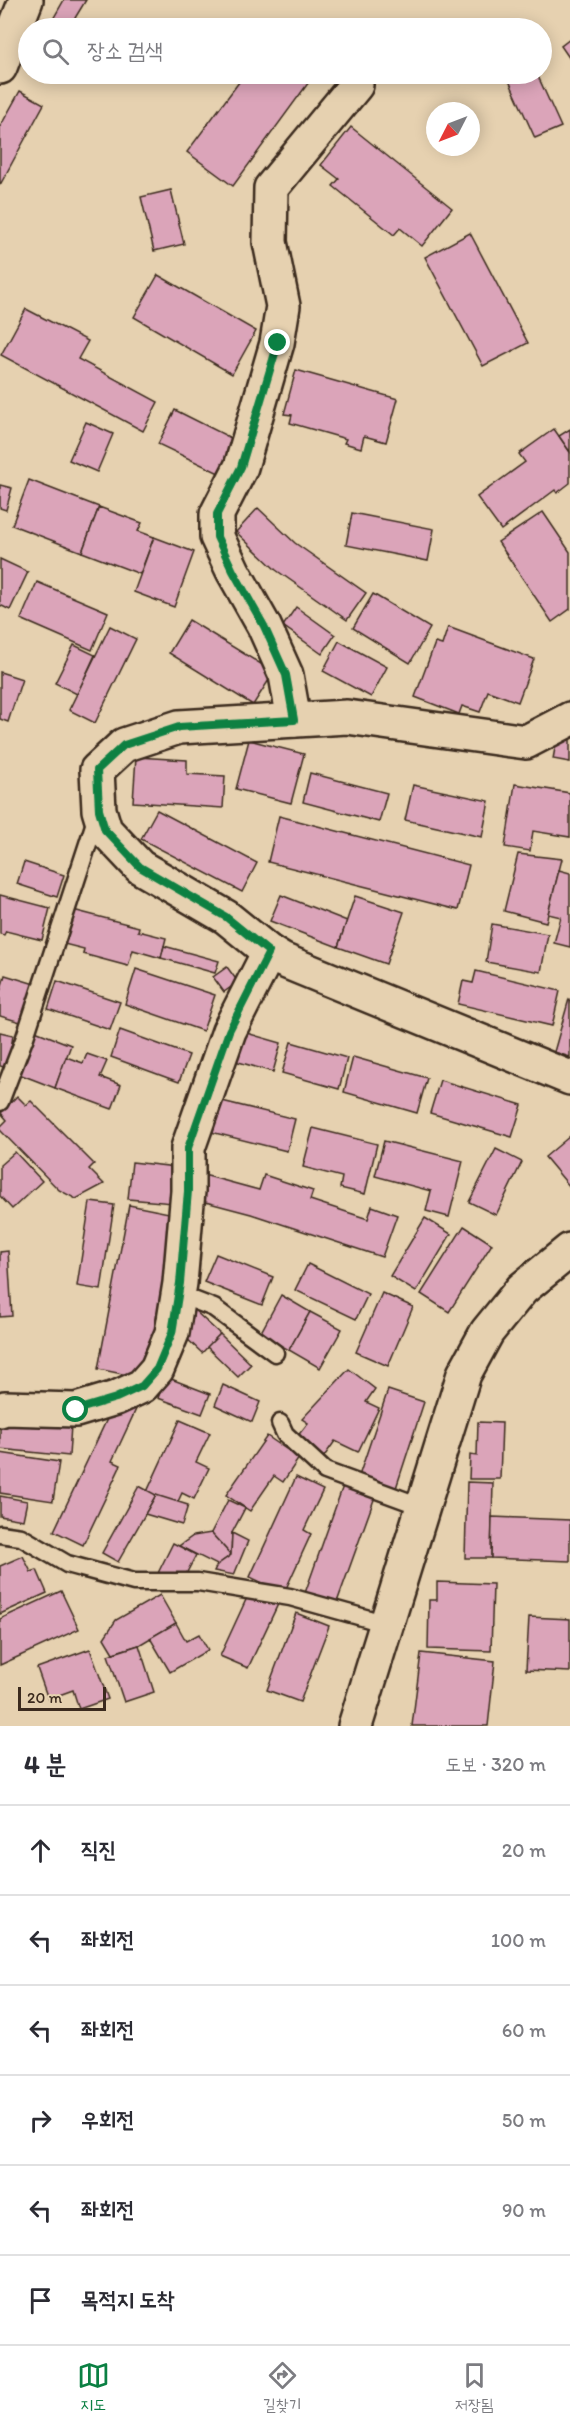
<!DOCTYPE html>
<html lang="ko">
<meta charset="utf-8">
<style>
:root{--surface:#fff;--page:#f7f7f7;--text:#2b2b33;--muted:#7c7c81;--line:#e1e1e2;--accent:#0b8043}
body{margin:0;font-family:Itim,"Poor Story",sans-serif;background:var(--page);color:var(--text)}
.compass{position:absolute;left:426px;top:102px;width:54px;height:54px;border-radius:50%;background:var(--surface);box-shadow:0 3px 15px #0003;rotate:228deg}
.scale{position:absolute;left:18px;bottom:15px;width:88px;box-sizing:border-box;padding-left:6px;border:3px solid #3b2a1e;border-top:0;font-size:16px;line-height:21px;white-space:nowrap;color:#3b2a1e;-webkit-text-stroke:4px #e6d1b0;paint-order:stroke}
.stop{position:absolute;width:18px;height:18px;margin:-14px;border:4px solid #0b8043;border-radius:50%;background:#fff}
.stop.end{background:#0b8043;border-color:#fff;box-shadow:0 2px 6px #0008}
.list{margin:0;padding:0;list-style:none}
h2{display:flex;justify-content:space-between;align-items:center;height:78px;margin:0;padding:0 24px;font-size:26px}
h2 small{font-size:20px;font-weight:400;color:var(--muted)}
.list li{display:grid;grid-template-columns:39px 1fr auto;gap:18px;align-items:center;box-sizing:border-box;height:90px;padding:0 24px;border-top:2px solid var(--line)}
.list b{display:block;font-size:22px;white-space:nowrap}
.list em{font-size:20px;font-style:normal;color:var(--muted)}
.icon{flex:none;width:33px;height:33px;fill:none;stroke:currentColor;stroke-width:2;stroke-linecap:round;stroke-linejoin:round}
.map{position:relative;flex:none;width:570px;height:1726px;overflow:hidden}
.search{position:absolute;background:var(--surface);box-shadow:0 3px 15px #0003;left:18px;right:18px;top:18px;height:66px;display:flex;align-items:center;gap:15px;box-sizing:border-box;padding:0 21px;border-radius:33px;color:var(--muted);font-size:22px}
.sheet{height:618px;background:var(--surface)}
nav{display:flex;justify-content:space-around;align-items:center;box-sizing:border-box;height:84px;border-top:2px solid var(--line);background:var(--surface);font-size:16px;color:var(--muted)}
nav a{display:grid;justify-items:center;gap:3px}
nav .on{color:var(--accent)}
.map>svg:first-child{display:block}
.building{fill:#dba4b9;stroke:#3b2a1e;stroke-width:1.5}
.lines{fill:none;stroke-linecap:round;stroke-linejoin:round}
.service-casing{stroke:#3b2a1e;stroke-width:21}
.minor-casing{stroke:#3b2a1e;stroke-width:38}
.service{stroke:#e6d1b0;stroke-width:16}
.minor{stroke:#e6d1b0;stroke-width:33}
.route{stroke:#0b8043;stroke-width:8}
</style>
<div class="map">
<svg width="570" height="1726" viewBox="0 0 570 1726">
<rect width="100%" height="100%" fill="#e6d1b0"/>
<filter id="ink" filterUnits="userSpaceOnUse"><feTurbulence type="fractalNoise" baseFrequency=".0167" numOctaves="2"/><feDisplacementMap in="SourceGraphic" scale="12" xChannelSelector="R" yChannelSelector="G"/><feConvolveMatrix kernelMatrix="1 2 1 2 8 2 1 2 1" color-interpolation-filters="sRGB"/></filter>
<g filter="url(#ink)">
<!-- building -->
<g class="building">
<path d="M64 0H86L69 28H48Z"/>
<path d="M570 39V59L561 46Z"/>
<path d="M245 74H298L309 82 233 186 187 152Z"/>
<path d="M506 74H537L561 127 535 138Z"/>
<path d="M20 91 44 104 0 185V127Z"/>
<path d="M351 127 452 208 422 246 400 228 394 235 333 186 339 179 321 165Z"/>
<path d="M171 190 184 244 154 251 141 197Z"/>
<path d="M470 233 528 343 483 366 425 257Z"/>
<path d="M158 275 256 331 232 374 134 317Z"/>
<path d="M26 309 88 341 78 359 158 402 143 431 1 355Z"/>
<path d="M296 370 398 399 386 442 364 436 361 448 344 443 346 439 290 423 292 415 284 414Z"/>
<path d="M175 410 239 442 223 475 158 444Z"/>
<path d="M86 422 113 434 97 472 69 460Z"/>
<path d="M554 429 570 452V483L557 493 555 490 501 530 477 497 525 462 519 454Z"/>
<path d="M570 429V452L559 436Z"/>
<path d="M29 480 99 507 82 552 12 525Z"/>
<path d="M0 485 12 488 6 510 0 508Z"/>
<path d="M99 507 142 523 138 531 154 537 140 574 82 552Z"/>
<path d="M258 508 295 543 366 593 347 620 276 570 236 532Z"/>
<path d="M543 512 570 552V609L552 622 498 542Z"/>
<path d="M352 513 434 529 428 561 346 545Z"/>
<path d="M154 537 194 552 174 607 134 592Z"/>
<path d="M0 559 28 572 10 610 0 605Z"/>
<path d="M37 582 108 612 92 650 21 619Z"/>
<path d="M373 594 430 628 410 663 353 628Z"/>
<path d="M296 607 335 635 322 654 283 626Z"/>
<path d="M189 620 274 672 253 705 169 653Z"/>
<path d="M110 626 136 639 95 723 69 710Z"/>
<path d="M448 627 534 659 518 702 488 691 480 712 462 706 459 714 415 697 435 643 442 645Z"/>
<path d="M339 641 387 667 371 697 323 671Z"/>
<path d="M74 645 95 655 77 694 55 683Z"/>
<path d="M0 672 22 679 8 722 0 719Z"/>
<path d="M570 726V762L553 759 558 732Z"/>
<path d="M249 740 304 754 291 803 236 789Z"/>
<path d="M136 757 187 760V774L225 776 223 808 133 802Z"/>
<path d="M310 773 387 793 379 822 303 802Z"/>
<path d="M515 784 570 793V837L533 831 530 851 505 847Z"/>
<path d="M413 785 489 801 482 837 405 820Z"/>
<path d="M157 810 257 863 242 892 141 839Z"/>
<path d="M279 816 469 865 458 910 268 862Z"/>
<path d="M518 854 562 859 546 922 504 911Z"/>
<path d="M24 862 64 875 57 897 17 884Z"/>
<path d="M559 870 570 873V947L554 943 561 917 548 914Z"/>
<path d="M0 895 50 908 42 940 6 931 4 935 0 934Z"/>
<path d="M281 895 347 921 338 947 270 921Z"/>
<path d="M355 896 404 912 386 964 338 947Z"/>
<path d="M73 910 139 927 138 931 166 938 161 958 133 950 128 966 83 954 84 949 64 944Z"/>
<path d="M492 924 548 934 541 972 486 962Z"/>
<path d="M164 946 219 961 215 973 161 958Z"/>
<path d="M227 967 238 982 224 992 213 977Z"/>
<path d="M136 969 215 995 203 1031 125 1004Z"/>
<path d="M476 971 560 991 552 1026 458 1004 463 981 473 983Z"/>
<path d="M5 975 38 985 27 1024 0 1016V992Z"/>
<path d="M57 981 120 1002 110 1030 48 1009Z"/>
<path d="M569 999 570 1000V1057L554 1052Z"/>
<path d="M120 1030 189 1055 179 1082 111 1057Z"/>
<path d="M35 1031 71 1045 55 1088 19 1074Z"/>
<path d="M0 1032 13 1035 8 1068 0 1066Z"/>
<path d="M243 1032 281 1043 273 1072 235 1061Z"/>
<path d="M291 1042 347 1058 339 1089 282 1073Z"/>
<path d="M87 1054 107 1061 100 1077 121 1085 112 1109 55 1088 66 1057 83 1063Z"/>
<path d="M353 1057 427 1078 417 1113 344 1092Z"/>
<path d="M440 1080 522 1105 512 1137 430 1113Z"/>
<path d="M17 1096 26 1105 31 1101 94 1164 89 1169 104 1184 76 1199 59 1190 0 1130V1127L7 1120 1 1113Z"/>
<path d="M218 1100 295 1119 287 1151 211 1132Z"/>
<path d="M313 1128 377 1144 365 1194 340 1188 342 1177 303 1167Z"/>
<path d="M570 1136V1187L545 1157Z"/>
<path d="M384 1141 463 1161 449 1217 426 1211 431 1191 375 1176Z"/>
<path d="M496 1149 522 1162 496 1215 469 1202Z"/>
<path d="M15 1152 42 1181 12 1209 0 1196V1165Z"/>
<path d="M132 1162 176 1167 173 1203 128 1199Z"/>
<path d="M200 1174 259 1190 264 1175 313 1191 310 1200 368 1219 372 1206 397 1215 382 1257 251 1214 194 1199Z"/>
<path d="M90 1202 114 1205 101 1290 77 1286Z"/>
<path d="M129 1205 179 1215 154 1350 147 1348 142 1378 98 1369Z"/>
<path d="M425 1218 451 1234 416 1292 390 1276Z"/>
<path d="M464 1226 492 1244 449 1312 421 1294Z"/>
<path d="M8 1251 12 1316 0 1317V1252Z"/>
<path d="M216 1254 273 1277 262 1305 204 1282Z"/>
<path d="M308 1264 368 1294 356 1319 295 1290Z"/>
<path d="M382 1293 413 1307 388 1366 356 1352Z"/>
<path d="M281 1295 310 1312 289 1350 260 1334Z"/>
<path d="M193 1309 220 1334 202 1353 182 1334Z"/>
<path d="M310 1312 342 1329 320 1368 289 1350Z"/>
<path d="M220 1334 251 1364 238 1377 207 1347Z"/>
<path d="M349 1369 375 1389 366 1402 379 1408 358 1452 335 1441 323 1458 296 1438 308 1423 302 1419Z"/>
<path d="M166 1377 210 1394 202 1414 158 1398Z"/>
<path d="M223 1385 260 1402 252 1422 215 1405Z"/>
<path d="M388 1390 424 1402 396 1488 359 1476Z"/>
<path d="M117 1398 137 1407 112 1461 121 1465 83 1545 54 1531Z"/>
<path d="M0 1418 71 1425 69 1456 0 1449Z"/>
<path d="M180 1420 210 1433 196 1462 209 1468 194 1499 182 1493 175 1508 146 1494Z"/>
<path d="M478 1422 502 1423 500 1479H469L470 1455 477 1456Z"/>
<path d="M267 1436 299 1458 283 1482 274 1476 250 1511 226 1495Z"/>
<path d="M0 1453 59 1462 53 1501 0 1493Z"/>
<path d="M296 1477 323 1490 304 1530 311 1534 284 1593 250 1577Z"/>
<path d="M467 1482 493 1483 491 1558H465Z"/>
<path d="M344 1483 376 1494 336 1605 305 1593Z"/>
<path d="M139 1486 156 1495 118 1562 102 1553Z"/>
<path d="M156 1495 188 1505 182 1525 145 1514Z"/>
<path d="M0 1496 27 1501 23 1520 0 1516Z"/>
<path d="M228 1500 245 1508 232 1533 231 1555 211 1533Z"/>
<path d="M492 1517 570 1520V1561L491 1558Z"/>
<path d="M211 1533 231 1555 217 1565 179 1546 193 1536Z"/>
<path d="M232 1533 248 1541 234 1575 214 1571 217 1565 231 1555Z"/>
<path d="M173 1543 196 1555 185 1576 158 1573Z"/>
<path d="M23 1556 31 1572 37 1570 47 1593 0 1614V1566Z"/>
<path d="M437 1582 493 1584 491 1651 428 1649 429 1600H437Z"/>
<path d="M61 1591 79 1629 0 1665V1619Z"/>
<path d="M250 1591 278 1604 248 1668 220 1656Z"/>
<path d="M160 1595 176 1623 139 1645 113 1653 104 1638 116 1620Z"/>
<path d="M296 1613 329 1626 300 1702 267 1690Z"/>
<path d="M529 1617 570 1619V1672L526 1670Z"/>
<path d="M176 1623 186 1641 199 1634 208 1650 170 1672 150 1638Z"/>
<path d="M139 1645 154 1692 124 1702 108 1655Z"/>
<path d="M90 1649 108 1699 79 1709 73 1690 48 1699 37 1668Z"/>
<path d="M421 1653 495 1661 488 1726H412Z"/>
</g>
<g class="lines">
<defs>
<g id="service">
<path d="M0 1102 25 1037 97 816"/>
<path d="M178 1294 214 1308 275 1353"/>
<path d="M280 1423 285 1434 325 1471 423 1507"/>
<path d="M0 1534 21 1537 67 1564 134 1582H198L290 1597 387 1624"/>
</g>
<g id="minor">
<path d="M0 67 26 0"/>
<path d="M570 719 526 742 347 717 179 727 124 745 97 770 99 810 105 830 140 867 226 917 269 952 282 960 570 1078"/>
<path d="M294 720 286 675 264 626 233 571 217 537V514L241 467 277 343 283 306 270 242 271 188 356 85"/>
<path d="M0 1410 5 1408 76 1410 116 1398 142 1386 157 1369 172 1333 180 1283 188 1191V1148L229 1031 269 952"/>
<path d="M355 1726 464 1374 487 1332 522 1289 570 1250"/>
</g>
</defs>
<!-- service casing -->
<use href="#service" class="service-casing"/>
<!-- minor casing -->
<use href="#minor" class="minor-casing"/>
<!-- service -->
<use href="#service" class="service"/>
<!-- minor -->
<use href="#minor" class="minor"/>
</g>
</g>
<g class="lines" filter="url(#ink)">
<!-- route -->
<path class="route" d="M76 1410 116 1398 142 1386 157 1369 172 1333 180 1283 188 1191V1148L229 1031 269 952 226 917 140 867 105 830 99 810 97 770 124 745 179 727 294 720 286 675 264 626 233 571 217 537V514L241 467 278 343"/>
</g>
</svg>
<svg class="compass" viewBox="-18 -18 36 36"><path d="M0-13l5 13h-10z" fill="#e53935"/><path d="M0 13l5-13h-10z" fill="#7c7c81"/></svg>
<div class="scale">20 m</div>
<div class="stop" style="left:76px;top:1410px"></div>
<div class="stop end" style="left:278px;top:343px"></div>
<div class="search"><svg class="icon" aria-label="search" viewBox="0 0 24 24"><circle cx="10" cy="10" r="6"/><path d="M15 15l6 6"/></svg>장소 검색</div>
</div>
<section class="sheet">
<h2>4 분<small>도보 · 320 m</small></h2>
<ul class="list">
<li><svg class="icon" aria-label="ahead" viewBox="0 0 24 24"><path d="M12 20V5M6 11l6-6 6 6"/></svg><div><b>직진</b></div><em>20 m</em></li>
<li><svg class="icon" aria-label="left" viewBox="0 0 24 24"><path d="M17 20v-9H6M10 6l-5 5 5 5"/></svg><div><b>좌회전</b></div><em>100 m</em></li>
<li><svg class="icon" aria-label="left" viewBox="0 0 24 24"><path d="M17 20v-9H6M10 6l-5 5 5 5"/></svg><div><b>좌회전</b></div><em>60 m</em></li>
<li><svg class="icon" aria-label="right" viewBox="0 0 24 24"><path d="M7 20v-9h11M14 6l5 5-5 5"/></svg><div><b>우회전</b></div><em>50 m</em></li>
<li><svg class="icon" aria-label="left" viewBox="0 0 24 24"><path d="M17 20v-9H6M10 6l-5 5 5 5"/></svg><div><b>좌회전</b></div><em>90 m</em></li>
<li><svg class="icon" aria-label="arrive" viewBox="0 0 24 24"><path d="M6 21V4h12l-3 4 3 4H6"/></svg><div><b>목적지 도착</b></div></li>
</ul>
</section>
<nav>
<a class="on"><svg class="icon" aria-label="map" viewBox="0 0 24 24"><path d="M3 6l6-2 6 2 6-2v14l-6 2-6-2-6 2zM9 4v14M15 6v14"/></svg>지도</a>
<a><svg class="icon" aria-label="directions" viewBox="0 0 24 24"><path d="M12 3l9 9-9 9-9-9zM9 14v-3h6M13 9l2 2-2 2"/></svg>길찾기</a>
<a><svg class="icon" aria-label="saved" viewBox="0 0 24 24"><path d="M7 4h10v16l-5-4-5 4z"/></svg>저장됨</a>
</nav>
